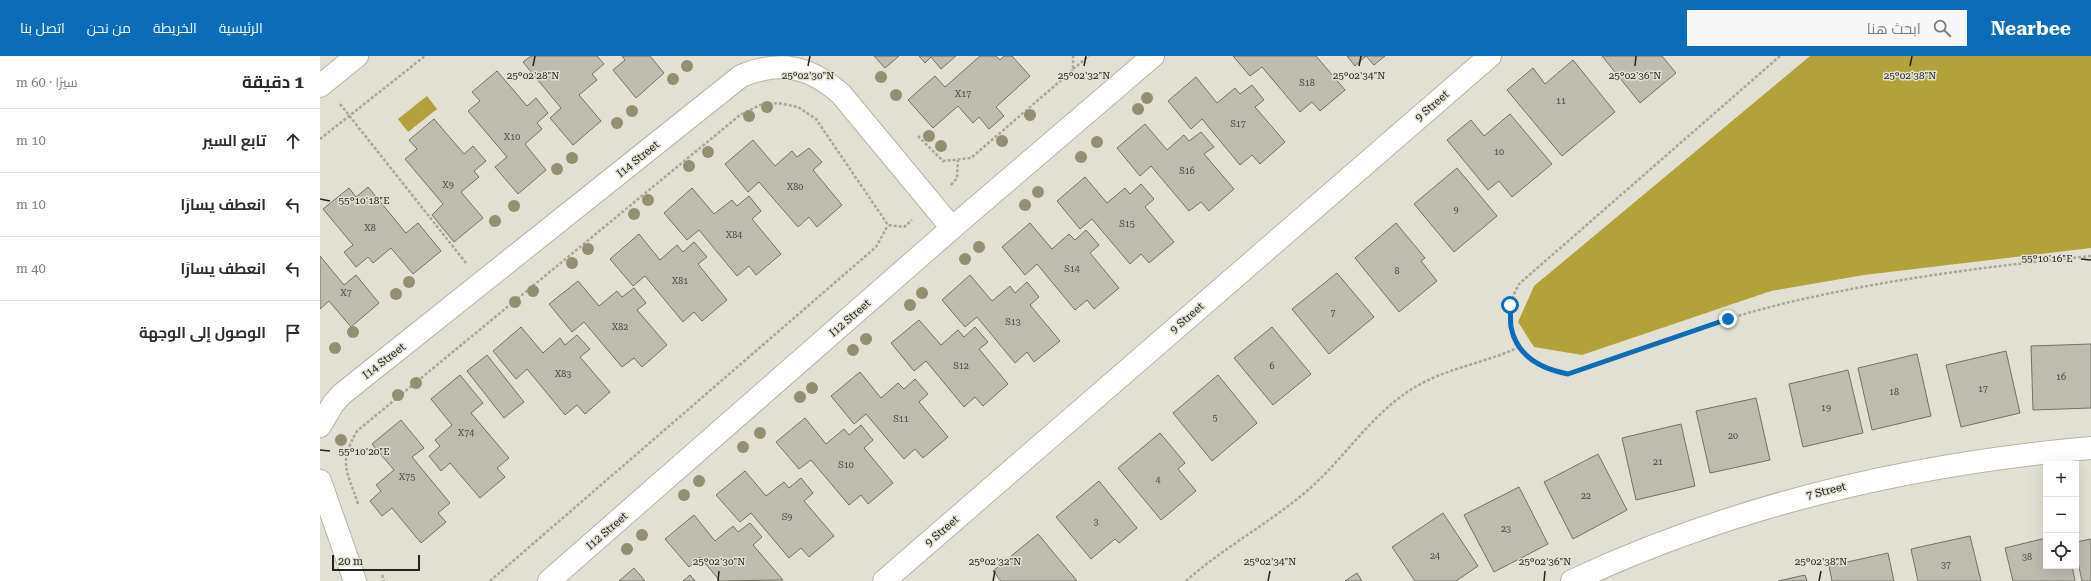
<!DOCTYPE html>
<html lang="ar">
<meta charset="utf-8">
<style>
:root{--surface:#fff;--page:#f7f7f7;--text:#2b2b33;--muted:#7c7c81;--line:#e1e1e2;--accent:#0b6db9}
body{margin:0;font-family:"Roboto Serif",Cairo,serif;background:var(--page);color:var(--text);direction:rtl}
.controls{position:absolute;right:12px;bottom:12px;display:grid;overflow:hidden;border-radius:0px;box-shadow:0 4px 16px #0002}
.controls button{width:36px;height:36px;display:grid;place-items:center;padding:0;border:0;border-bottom:1px solid var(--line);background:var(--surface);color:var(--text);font:20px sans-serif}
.scale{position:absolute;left:12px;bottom:10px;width:88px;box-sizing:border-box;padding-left:4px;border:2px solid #23231e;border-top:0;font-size:11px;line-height:14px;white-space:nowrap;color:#23231e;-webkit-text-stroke:3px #e2e0d2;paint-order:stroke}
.stop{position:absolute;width:12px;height:12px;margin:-9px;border:3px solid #0b6db9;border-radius:50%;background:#fff}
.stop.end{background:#0b6db9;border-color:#fff;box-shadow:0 1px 4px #0008}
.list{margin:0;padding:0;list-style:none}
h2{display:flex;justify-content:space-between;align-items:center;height:52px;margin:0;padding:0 16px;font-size:17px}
h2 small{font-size:13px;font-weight:400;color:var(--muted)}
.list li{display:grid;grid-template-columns:26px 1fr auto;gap:12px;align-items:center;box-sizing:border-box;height:64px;padding:0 16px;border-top:1px solid var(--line)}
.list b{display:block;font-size:15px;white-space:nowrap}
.list em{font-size:13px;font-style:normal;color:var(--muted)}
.icon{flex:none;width:22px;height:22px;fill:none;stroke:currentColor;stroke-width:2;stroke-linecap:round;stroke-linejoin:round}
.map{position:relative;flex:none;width:1771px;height:525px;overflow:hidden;direction:ltr}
header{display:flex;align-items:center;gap:24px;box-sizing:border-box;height:56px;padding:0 20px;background:var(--accent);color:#fff}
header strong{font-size:19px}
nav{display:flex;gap:22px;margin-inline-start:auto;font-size:14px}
.search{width:280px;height:36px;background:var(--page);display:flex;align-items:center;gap:10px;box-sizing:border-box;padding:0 14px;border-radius:0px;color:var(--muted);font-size:15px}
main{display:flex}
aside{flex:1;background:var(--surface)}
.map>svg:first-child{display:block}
.water{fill:#b3a13a}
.building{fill:#bebcaf;stroke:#747266}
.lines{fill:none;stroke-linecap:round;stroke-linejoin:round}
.minor-casing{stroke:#b6b4a7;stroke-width:24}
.path{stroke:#a8a79b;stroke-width:2.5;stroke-dasharray:3 2;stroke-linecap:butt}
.minor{stroke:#fff;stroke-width:22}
.tree{fill:#938f71}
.route{stroke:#0b6db9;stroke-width:5}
.ticks{fill:none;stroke:#23231e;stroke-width:1.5}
.labels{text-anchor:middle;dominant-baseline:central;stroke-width:3;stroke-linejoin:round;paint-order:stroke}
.number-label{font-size:9px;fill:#4a4942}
.street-label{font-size:11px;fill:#23231e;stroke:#e2e0d2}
.ticks-label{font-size:10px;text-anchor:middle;fill:#23231e;stroke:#e2e0d2;stroke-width:3;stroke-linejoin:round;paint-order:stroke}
</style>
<header>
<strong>Nearbee</strong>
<div class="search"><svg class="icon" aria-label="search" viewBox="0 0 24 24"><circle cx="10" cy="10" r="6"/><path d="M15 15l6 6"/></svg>ابحث هنا</div>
<nav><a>الرئيسية</a><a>الخريطة</a><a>من نحن</a><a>اتصل بنا</a></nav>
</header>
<main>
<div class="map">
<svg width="1771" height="525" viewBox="0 0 1771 525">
<rect width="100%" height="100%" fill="#e2e0d2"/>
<!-- water -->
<g class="water">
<path d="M1490 0H1771V192L1544 219 1451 235 1262 299 1214 291 1198 266 1214 230Z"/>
<path d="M107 40 117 53 88 76 78 63Z"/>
</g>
<!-- building -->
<g class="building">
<path d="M211 0H277L284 8 272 18 277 24 259 39 281 65 253 89 230 62 241 52 203 6Z"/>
<path d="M302 0H330L344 17 316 42 293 14 305 4Z"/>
<path d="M554 0H579L565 12Z"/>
<path d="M599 0H636L621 13 611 1 605 7Z"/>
<path d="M660 0H676L680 4 684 0H692L710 20 676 51 684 60 669 73 659 61 653 67 638 50 613 72 588 44 615 20 625 31Z"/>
<path d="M913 0H996L1025 34 1000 55 992 46 980 56 942 11 930 20Z"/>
<path d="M1027 0H1065L1054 9 1046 0 1035 10Z"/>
<path d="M1282 0H1342L1356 17 1320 47Z"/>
<path d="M1253 4 1295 56 1242 100 1187 34 1213 12 1225 28Z"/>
<path d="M177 15 207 50 216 42 228 57 217 67 222 73 205 88 226 114 198 138 175 111 187 101 148 55 160 45 152 36Z"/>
<path d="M876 21 897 47 915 32 920 38 932 29 944 44 935 51 965 86 940 108 932 99 920 109 882 63 871 73 848 45Z"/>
<path d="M1190 58 1232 108 1192 141 1179 125 1168 134 1127 84 1151 64 1164 80Z"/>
<path d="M114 63 144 98 153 90 166 105 154 115 159 121 141 136 163 162 134 186 112 159 123 148 85 103 97 93 89 84Z"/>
<path d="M825 68 847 94 864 79 869 85 881 76 894 91 884 98 914 133 889 155 881 146 869 155 831 110 820 120 797 92Z"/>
<path d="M433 84 455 110 472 95 477 101 489 92 502 106 493 114 522 149 497 171 489 161 478 171 439 126 428 136 405 108Z"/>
<path d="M1137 112 1177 160 1134 196 1094 148Z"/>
<path d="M765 121 787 147 805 132 810 138 821 128 834 143 825 151 854 186 829 207 821 198 810 208 772 163 760 173 737 145Z"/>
<path d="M48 131 86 177 98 167 121 195 93 218 71 192 53 207 48 201 36 211 24 196 33 189 3 153 29 132 36 141Z"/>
<path d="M372 132 394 158 412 144 417 150 429 140 441 155 432 163 461 198 436 219 429 210 417 220 379 174 367 184 344 157Z"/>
<path d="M710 167 732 193 749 178 755 184 766 174 779 189 770 197 799 232 774 253 767 244 755 254 717 208 705 219 682 191Z"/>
<path d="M1076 167 1105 202 1101 205 1117 225 1079 256 1035 202Z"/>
<path d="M319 178 340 204 357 189 363 196 374 186 387 201 378 208 407 244 382 265 374 256 363 266 325 220 313 230 290 203Z"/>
<path d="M0 200 24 229 36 219 59 247 31 271 9 245 0 253Z"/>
<path d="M1017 217 1054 261 1009 298 972 253Z"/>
<path d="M650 219 672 245 690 230 695 237 707 226 719 241 710 249 740 285 714 306 707 296 695 307 657 261 645 271 622 244Z"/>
<path d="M258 225 279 250 297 235 302 241 314 232 326 247 317 254 347 289 322 311 314 302 302 311 264 266 252 276 229 248Z"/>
<path d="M599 264 621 289 638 274 644 281 655 271 668 286 659 293 688 328 663 350 655 341 644 351 606 305 594 315 571 287Z"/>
<path d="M201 271 223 297 240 282 245 289 257 279 270 293 260 301 290 336 265 358 257 349 245 359 207 313 196 323 173 295Z"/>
<path d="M952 271 991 318 953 349 914 302Z"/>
<path d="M1771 288V352L1713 354 1711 290Z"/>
<path d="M1686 295 1700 357 1641 371 1626 309Z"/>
<path d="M1597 298 1611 360 1552 374 1538 312Z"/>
<path d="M167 299 204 346 184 362 147 315Z"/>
<path d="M1528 314 1543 377 1483 391 1469 328Z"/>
<path d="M540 316 561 342 578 327 584 333 595 323 608 338 599 346 628 381 603 402 595 393 584 403 546 358 534 368 511 340Z"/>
<path d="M140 319 163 347 151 357 189 402 177 412 185 421 160 442 130 407 121 415 109 400 120 390 115 384 132 369 111 343Z"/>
<path d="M898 319 937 367 892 405 853 357Z"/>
<path d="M1436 342 1450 404 1390 417 1376 355Z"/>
<path d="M485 362 506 388 524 373 529 379 541 369 553 384 544 392 573 427 548 448 541 439 529 449 491 404 479 413 456 386Z"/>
<path d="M81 364 104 392 92 401 130 447 118 457 126 466 101 487 72 452 62 460 50 445 61 435 56 429 74 414 52 388Z"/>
<path d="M1361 368 1375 430 1316 444 1302 382Z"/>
<path d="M840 377 865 407 858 413 876 435 841 464 798 412Z"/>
<path d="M1278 398 1307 454 1253 483 1224 426Z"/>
<path d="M425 415 446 440 464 426 469 432 481 422 493 437 484 445 514 480 489 501 481 492 469 502 431 457 420 466 396 439Z"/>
<path d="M779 425 817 472 799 487 795 483 771 503 736 461Z"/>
<path d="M1199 431 1228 488 1174 516 1144 459Z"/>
<path d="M1123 457 1158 510 1136 525H1095L1072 491Z"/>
<path d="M374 459 395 485 413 470 418 476 430 467 442 481 433 489 463 524 400 525 380 501 369 511 345 483Z"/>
<path d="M718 478 757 525H681L673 515Z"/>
<path d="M1650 480 1661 525H1598L1591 493Z"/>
<path d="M1726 482V510H1752L1755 525H1693L1685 492Z"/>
<path d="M1771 483V525H1762L1756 497V486Z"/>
<path d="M1568 497 1574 525H1512L1509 510Z"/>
<path d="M314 512 325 525H299Z"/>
<path d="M1037 517 1042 525H1025Z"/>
<path d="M370 519 375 525H363Z"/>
<path d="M1485 519 1487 525H1458Z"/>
</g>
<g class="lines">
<defs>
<g id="minor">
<path d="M0 30 37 0"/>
<path d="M0 370 13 348 22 338 421 20C461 4 489 10 521 38L632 172"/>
<path d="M0 425 35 525"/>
<path d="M229 525 632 172 833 0"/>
<path d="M564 525 1170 0"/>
<path d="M1252 525C1416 448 1591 408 1771 392"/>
</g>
</defs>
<!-- minor casing -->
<use href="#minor" class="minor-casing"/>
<!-- path -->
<g class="path">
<path d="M1460 0 1199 228C1196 234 1192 241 1191 248 1184 275 1204 306 1230 314 1236 316 1242 316 1248 317 1321 293 1394 264 1470 246 1569 223 1670 210 1771 200"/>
<path d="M753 13 769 0"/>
<path d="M20 48 146 207"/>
<path d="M598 80 623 105 651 102 753 14V0"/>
<path d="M0 83 105 0"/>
<path d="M631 129 637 122 638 104"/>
<path d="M38 448C27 414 18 408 37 375L420 59 440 49 458 47 478 51 496 63 568 169 584 171 592 164"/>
<path d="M62 519 64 525"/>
<path d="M170 525 556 191 568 169"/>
<path d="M866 525C904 491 950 467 988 434 1026 401 1053 355 1097 330 1130 311 1166 307 1199 291"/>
</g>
<!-- minor -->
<use href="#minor" class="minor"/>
</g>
<!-- trees -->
<g class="tree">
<circle cx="367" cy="10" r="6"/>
<circle cx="561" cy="21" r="6"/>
<circle cx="353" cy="23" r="6"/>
<circle cx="576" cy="39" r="6"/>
<circle cx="827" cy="42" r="6"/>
<circle cx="447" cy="51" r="6"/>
<circle cx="818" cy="53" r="6"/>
<circle cx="312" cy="55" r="6"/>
<circle cx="710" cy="59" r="6"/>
<circle cx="429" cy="60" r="6"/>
<circle cx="297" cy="67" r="6"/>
<circle cx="609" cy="80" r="6"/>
<circle cx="682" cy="85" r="6"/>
<circle cx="777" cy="86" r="6"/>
<circle cx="621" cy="90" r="6"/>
<circle cx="388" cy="96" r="6"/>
<circle cx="761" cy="101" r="6"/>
<circle cx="252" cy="102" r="6"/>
<circle cx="369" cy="110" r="6"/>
<circle cx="237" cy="113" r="6"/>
<circle cx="718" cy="136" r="6"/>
<circle cx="328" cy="144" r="6"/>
<circle cx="705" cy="149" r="6"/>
<circle cx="194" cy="150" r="6"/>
<circle cx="314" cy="158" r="6"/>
<circle cx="175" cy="165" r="6"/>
<circle cx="659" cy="191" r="6"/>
<circle cx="268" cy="193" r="6"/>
<circle cx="645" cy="203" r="6"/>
<circle cx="252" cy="207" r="6"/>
<circle cx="89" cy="226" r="6"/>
<circle cx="213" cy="235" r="6"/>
<circle cx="602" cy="237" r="6"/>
<circle cx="76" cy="238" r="6"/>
<circle cx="195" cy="246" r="6"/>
<circle cx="590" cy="249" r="6"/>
<circle cx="33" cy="276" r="6"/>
<circle cx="546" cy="283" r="6"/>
<circle cx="15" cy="292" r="6"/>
<circle cx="533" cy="294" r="6"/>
<circle cx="96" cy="327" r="6"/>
<circle cx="492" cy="332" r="6"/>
<circle cx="78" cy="339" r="6"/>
<circle cx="480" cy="341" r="6"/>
<circle cx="440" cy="377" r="6"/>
<circle cx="21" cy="384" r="6"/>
<circle cx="423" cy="391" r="6"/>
<circle cx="379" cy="425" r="6"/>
<circle cx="364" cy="439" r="6"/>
<circle cx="322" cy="479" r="6"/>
<circle cx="307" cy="493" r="6"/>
</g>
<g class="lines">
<!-- route -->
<path class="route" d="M1190 249C1191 256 1190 264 1191 271 1197 301 1221 313 1248 318L1408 263"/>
</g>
<!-- ticks -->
<path class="ticks" d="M213 10 215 0M488 10 490 0M764 10 766 0M1039 10 1041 0M1315 10 1316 0M1590 10 1592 0M0 143 10 145M1761 203 1771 204M0 394 10 395M398 525 399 515M673 525 675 515M948 525 950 515M1224 525 1225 515M1499 525 1501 515"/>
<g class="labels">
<!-- number labels -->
<g class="number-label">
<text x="987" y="27">S18</text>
<text x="643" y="38">X17</text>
<text x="1241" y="45">11</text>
<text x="918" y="68">S17</text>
<text x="192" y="81">X10</text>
<text x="1179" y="96">10</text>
<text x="867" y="115">S16</text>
<text x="128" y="129">X9</text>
<text x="475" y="131">X80</text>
<text x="1136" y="154">9</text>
<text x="807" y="168">S15</text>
<text x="50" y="172">X8</text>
<text x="414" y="179">X84</text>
<text x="752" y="213">S14</text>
<text x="1077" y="215">8</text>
<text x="360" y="225">X81</text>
<text x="26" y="237">X7</text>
<text x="1013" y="257">7</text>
<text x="693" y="266">S13</text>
<text x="300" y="271">X82</text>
<text x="641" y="310">S12</text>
<text x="952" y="310">6</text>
<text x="243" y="318">X83</text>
<text x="1741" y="321">16</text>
<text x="1663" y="333">17</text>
<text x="1574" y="336">18</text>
<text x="1506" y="352">19</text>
<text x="895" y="362">5</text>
<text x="581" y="363">S11</text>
<text x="146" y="377">X74</text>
<text x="1413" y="380">20</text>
<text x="1338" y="406">21</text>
<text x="526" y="409">S10</text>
<text x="87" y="421">X75</text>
<text x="838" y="424">4</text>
<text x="1266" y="440">22</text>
<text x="467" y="461">S9</text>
<text x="776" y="466">3</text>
<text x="1186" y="473">23</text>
<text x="1115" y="500">24</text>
<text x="1707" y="501">38</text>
<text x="1626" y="509">37</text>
</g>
<!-- street labels -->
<g class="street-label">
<text transform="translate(1112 50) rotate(-41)">9 Street</text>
<text transform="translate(318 103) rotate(-39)">I14 Street</text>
<text transform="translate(530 262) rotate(-41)">I12 Street</text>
<text transform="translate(867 262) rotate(-41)">9 Street</text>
<text transform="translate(64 305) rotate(-38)">I14 Street</text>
<text transform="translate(1506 435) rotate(-14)">7 Street</text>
<text transform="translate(287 475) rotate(-41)">I12 Street</text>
<text transform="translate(622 475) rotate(-41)">9 Street</text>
</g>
</g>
<g class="ticks-label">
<text x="213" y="23">25°02'28"N</text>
<text x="488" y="23">25°02'30"N</text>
<text x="764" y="23">25°02'32"N</text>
<text x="1039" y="23">25°02'34"N</text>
<text x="1315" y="23">25°02'36"N</text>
<text x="1590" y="23">25°02'38"N</text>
<text x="44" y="148">55°10'18"E</text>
<text x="1727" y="206">55°10'16"E</text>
<text x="44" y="399">55°10'20"E</text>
<text x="399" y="509">25°02'30"N</text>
<text x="675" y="509">25°02'32"N</text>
<text x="950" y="509">25°02'34"N</text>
<text x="1225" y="509">25°02'36"N</text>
<text x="1501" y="509">25°02'38"N</text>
</g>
</svg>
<div class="controls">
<button>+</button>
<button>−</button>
<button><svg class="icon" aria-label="locate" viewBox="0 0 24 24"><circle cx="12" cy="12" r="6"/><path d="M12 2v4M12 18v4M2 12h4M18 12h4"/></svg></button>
</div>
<div class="scale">20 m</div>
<div class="stop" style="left:1190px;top:249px"></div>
<div class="stop end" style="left:1408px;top:263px"></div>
</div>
<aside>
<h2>1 دقيقة<small>سيرًا · 60 m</small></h2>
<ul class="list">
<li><svg class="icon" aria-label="ahead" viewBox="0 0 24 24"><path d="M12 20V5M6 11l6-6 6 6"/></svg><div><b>تابع السير</b></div><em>10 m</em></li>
<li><svg class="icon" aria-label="left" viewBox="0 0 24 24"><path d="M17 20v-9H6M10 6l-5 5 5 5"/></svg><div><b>انعطف يسارًا</b></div><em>10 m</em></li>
<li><svg class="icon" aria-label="left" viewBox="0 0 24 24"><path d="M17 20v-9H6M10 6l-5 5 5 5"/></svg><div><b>انعطف يسارًا</b></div><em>40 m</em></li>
<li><svg class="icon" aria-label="arrive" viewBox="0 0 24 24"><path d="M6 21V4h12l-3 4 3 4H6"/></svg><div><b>الوصول إلى الوجهة</b></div></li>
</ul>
</aside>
</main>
